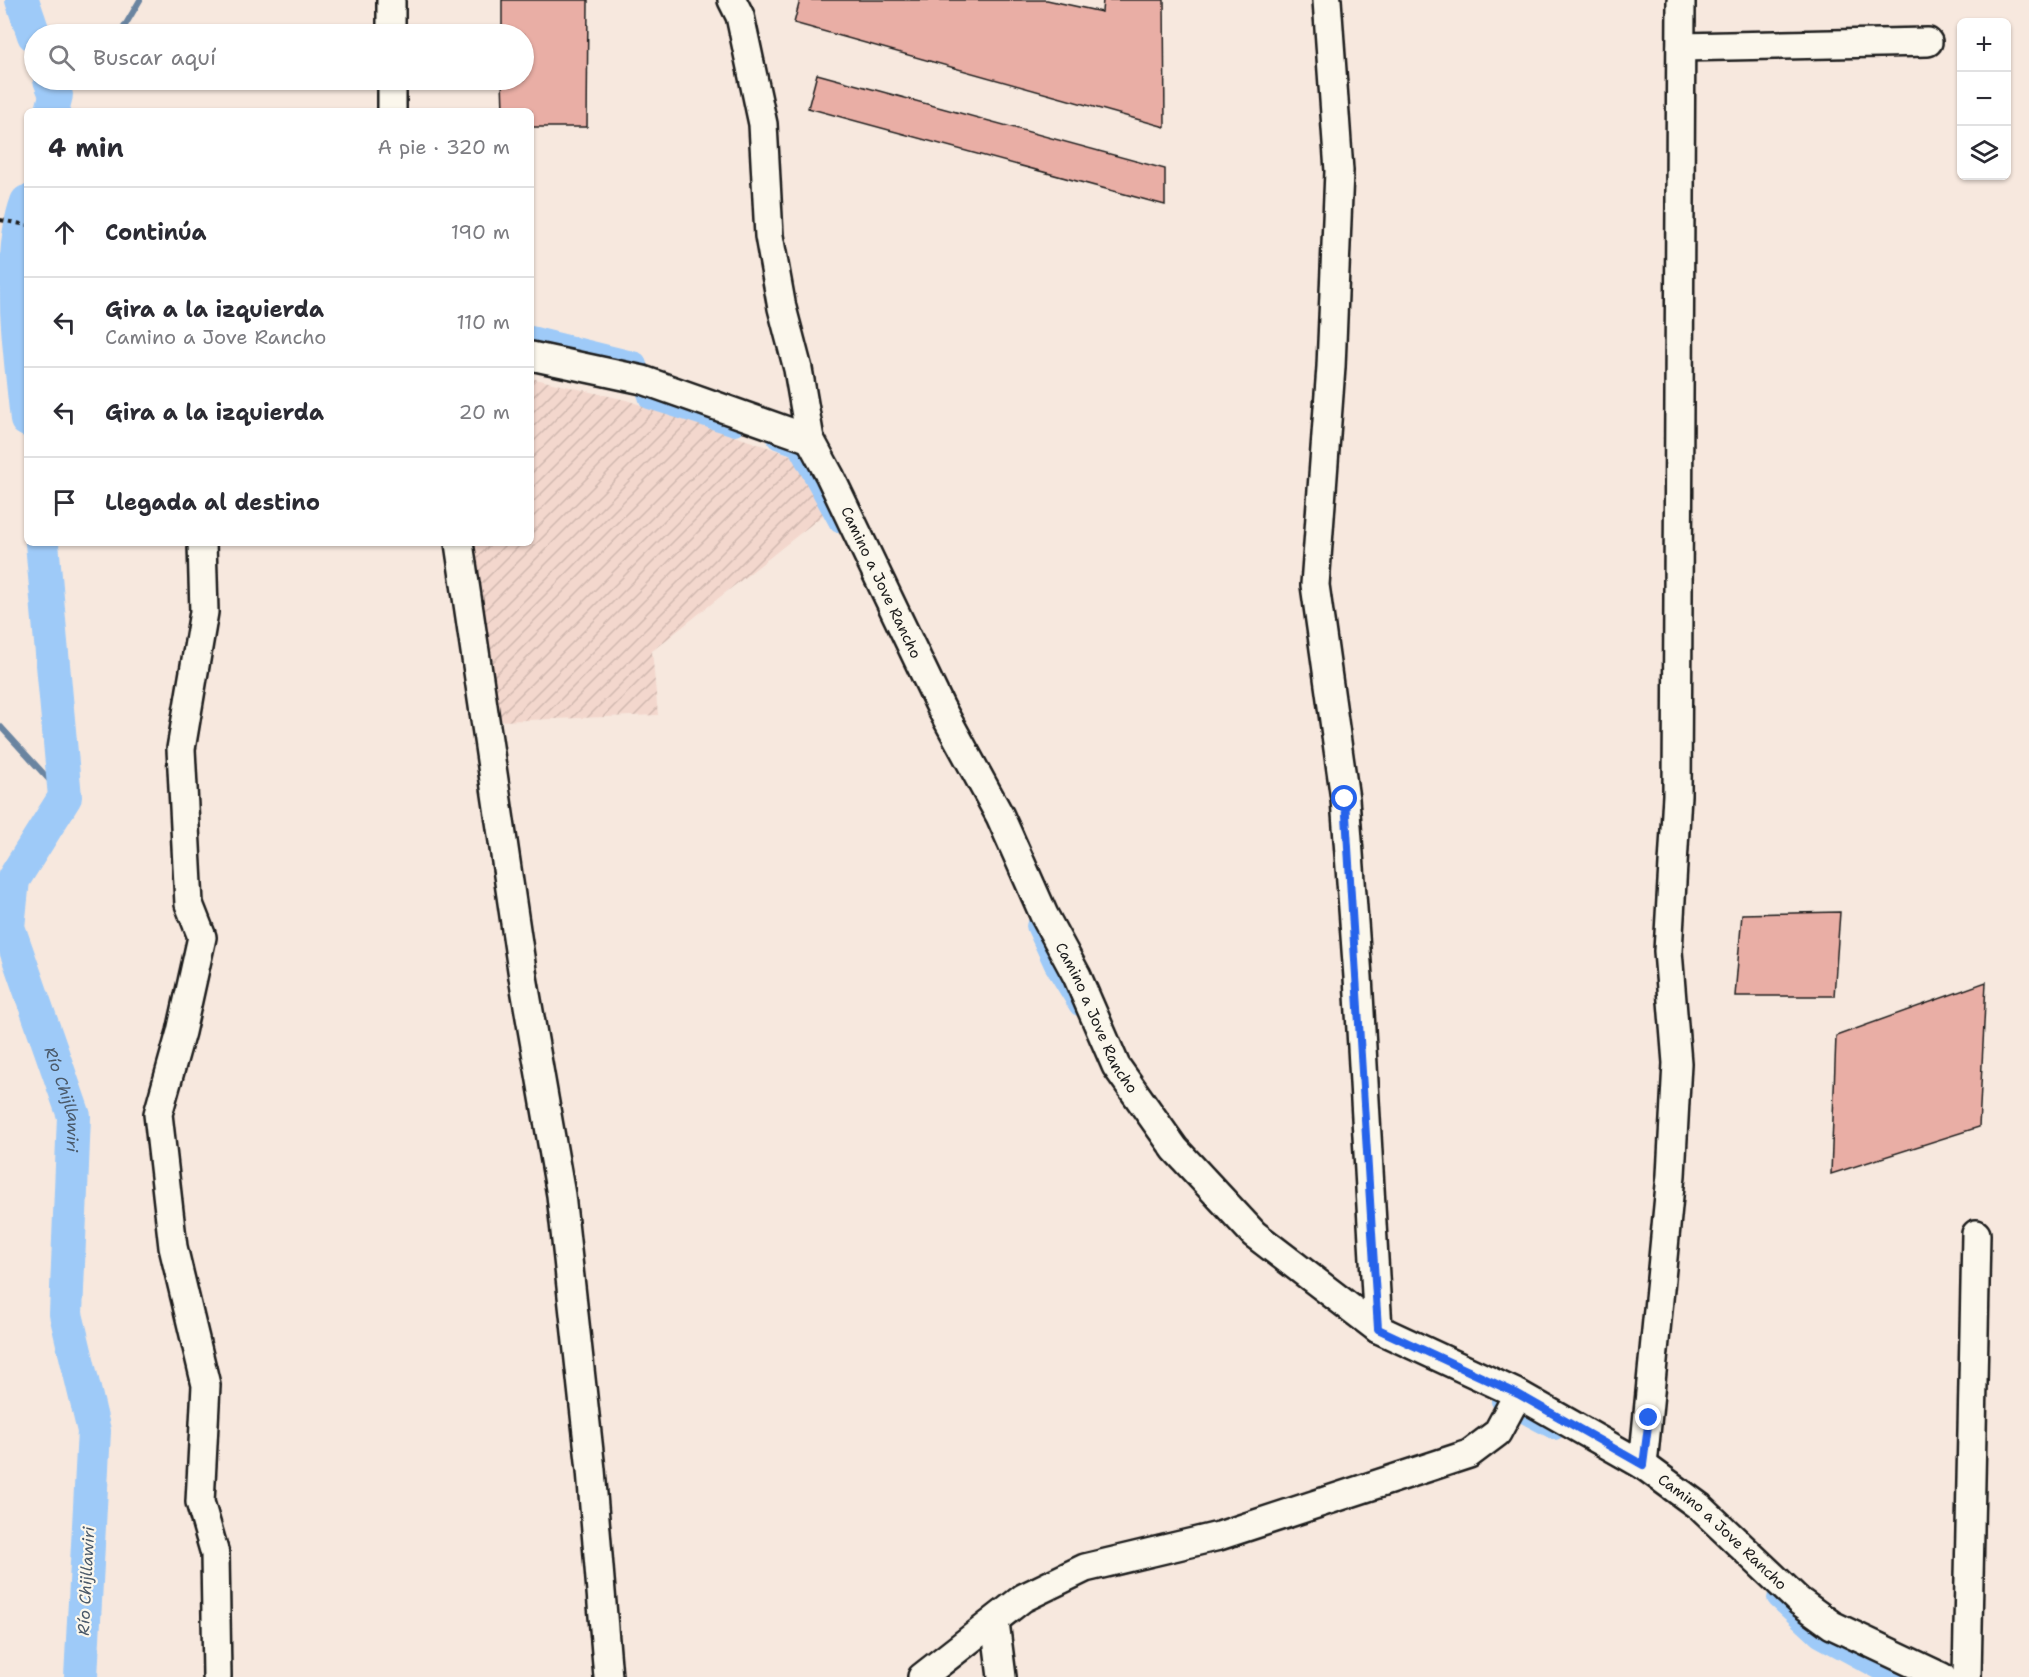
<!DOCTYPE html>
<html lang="es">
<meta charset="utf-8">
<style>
:root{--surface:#fff;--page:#f7f7f7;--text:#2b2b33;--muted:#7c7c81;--line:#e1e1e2}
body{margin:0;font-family:"Shantell Sans",sans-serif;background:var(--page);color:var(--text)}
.controls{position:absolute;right:18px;top:18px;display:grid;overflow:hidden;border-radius:9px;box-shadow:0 2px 4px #0004}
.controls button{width:54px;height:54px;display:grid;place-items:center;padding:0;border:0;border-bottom:2px solid var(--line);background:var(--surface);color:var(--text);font:30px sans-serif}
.stop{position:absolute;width:18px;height:18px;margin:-14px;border:4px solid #2563eb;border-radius:50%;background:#fff}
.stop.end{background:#2563eb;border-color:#fff;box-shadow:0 2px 6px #0008}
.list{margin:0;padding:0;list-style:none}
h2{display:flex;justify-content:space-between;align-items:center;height:78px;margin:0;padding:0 24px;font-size:26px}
h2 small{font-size:20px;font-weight:400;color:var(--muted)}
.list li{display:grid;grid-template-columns:39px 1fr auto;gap:18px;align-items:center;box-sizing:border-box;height:90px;padding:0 24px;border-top:2px solid var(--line)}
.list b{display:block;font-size:22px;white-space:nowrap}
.list p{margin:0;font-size:20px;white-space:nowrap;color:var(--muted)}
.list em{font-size:20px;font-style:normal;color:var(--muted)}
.icon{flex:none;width:33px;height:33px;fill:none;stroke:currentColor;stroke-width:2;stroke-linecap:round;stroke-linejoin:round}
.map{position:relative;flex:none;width:2029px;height:1677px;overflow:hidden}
.search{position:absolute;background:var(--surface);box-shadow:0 2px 4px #0004;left:24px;top:24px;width:510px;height:66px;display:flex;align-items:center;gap:15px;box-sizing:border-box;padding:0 21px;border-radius:33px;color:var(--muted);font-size:22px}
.panel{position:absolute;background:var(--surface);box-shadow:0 2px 4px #0004;left:24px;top:108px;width:510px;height:438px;border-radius:9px}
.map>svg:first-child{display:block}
.industrial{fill:url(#industrial-furrows)}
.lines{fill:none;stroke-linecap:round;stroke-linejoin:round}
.stream{stroke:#6a84a0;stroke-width:6}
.canal{stroke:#9ecaf8;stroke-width:20}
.river{stroke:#9ecaf8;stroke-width:34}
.building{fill:#e9aea5;stroke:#1c1c1c;stroke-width:1.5}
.minor-casing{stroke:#1c1c1c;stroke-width:32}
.path{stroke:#1c1c1c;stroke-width:4;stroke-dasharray:4.5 4.5;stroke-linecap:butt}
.minor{stroke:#fbf7ec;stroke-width:27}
.route{stroke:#2563eb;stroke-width:8}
.labels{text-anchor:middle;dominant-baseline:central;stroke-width:4.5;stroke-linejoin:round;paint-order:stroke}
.street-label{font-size:15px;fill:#1c1c1c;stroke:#fbf7ec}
.water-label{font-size:16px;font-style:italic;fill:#4a5969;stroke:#fbf7ec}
</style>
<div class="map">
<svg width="2029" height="1677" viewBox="0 0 2029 1677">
<defs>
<pattern id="industrial-furrows" width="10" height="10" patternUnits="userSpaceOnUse" patternTransform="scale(1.5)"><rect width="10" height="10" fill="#f3d7cd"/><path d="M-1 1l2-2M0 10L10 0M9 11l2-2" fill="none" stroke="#d0b8af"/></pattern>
</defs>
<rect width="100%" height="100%" fill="#f7e8de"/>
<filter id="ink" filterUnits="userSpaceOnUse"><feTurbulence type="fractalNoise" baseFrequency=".0167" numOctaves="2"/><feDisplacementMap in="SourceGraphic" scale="12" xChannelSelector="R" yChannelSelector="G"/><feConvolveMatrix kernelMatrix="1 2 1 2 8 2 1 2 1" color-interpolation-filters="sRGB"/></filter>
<g filter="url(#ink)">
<!-- industrial -->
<path class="industrial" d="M531 378 626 400 794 456 827 512 652 651 658 715 498 721 470 543H531Z"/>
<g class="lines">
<!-- stream -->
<g class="stream">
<path d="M120 34 140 0"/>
<path d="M56 95 75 80"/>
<path d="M0 726 65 797"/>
</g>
<!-- canal -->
<g class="canal">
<path d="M531 336 636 362 649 399 735 426"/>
<path d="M777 439 797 446 839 523"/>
<path d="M1036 926 1054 965 1079 1006"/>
<path d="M1501 1401 1555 1430"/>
<path d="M1777 1598 1819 1637 1893 1677"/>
</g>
<!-- river -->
<g class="river">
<path d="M22 0 34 35"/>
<path d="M50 80 56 95 52 111"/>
<path d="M27 202C6 260 21 358 27 420"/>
<path id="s1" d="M42 543 65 797 13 880 8 927 74 1116 66 1314 94 1431 81 1677"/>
</g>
</g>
<!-- building -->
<g class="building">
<path d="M502 0H588L587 127H531V111H503L502 80H524V34H502Z"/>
<path d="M800 0H1047L1102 12 1103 0H1164L1165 127 794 23Z"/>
<path d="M817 74 1165 169V205L808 108Z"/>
<path d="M1840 912 1834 996H1735L1742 914Z"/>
<path d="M1986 982 1979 1127 1831 1174 1836 1036Z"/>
</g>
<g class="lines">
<defs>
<g id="minor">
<path d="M391 0V34"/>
<path id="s2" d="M732 0 740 16 763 124 769 236 782 308 798 369 810 439 830 476 941 708 1000 816 1044 915 1077 976 1116 1066 1175 1149 1254 1234 1378 1329 1518 1394 1643 1465 1700 1507 1799 1601 1832 1625 1942 1677"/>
<path d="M1327 0 1339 171 1331 367 1315 585 1345 799 1358 977 1378 1329"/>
<path d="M1681 47 1928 42"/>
<path d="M392 80V111"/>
<path d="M531 356 643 380 810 439"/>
<path d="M202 543 204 612 181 749 189 904 202 937 181 1032 158 1114 173 1247 206 1385 200 1502 215 1554 217 1677"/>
<path d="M459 543 523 977 561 1195 591 1470 608 1677"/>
<path d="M1643 1465 1671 1175 1677 1063 1668 951 1677 795 1681 0"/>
<path d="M995 1622 1002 1677"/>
<path d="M922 1677 1023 1598 1085 1568 1219 1536 1469 1454 1497 1433 1518 1394"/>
<path d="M1967 1677 1976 1234"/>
</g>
</defs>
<!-- minor casing -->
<use href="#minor" class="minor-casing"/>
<!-- path -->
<path class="path" d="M0 220 27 225"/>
<!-- minor -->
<use href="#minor" class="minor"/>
</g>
</g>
<g class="lines" filter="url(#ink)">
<!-- route -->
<path class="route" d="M1345 799 1378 1329 1518 1394 1643 1465 1649 1418"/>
</g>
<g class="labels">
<!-- street labels -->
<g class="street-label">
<text stroke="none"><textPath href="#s2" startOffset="608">Camino a Jove Rancho</textPath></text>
<text stroke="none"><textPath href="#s2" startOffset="1094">Camino a Jove Rancho</textPath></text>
<text stroke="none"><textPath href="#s2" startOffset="1922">Camino a Jove Rancho</textPath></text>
</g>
<!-- water labels -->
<g class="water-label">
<text stroke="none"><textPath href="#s1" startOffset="582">Río Chijllawiri</textPath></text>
<text transform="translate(86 1581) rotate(-87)">Río Chijllawiri</text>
</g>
</g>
</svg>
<div class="controls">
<button>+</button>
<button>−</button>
<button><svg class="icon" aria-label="layers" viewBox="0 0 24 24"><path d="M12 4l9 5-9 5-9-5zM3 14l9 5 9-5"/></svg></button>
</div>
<div class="stop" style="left:1345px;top:799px"></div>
<div class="stop end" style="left:1649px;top:1418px"></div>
<div class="search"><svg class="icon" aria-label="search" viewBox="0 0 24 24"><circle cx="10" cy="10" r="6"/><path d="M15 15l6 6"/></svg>Buscar aquí</div>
<section class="panel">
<h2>4 min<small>A pie · 320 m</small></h2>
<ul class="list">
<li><svg class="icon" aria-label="ahead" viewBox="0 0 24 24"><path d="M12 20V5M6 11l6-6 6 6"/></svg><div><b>Continúa</b></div><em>190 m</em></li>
<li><svg class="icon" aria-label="left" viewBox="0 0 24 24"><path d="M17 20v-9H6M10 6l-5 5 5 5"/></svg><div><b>Gira a la izquierda</b><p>Camino a Jove Rancho</p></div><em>110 m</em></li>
<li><svg class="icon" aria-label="left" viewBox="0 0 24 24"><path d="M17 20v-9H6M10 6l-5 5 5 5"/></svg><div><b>Gira a la izquierda</b></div><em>20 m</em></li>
<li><svg class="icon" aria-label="arrive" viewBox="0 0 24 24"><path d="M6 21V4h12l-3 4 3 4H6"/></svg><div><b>Llegada al destino</b></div></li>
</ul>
</section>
</div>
